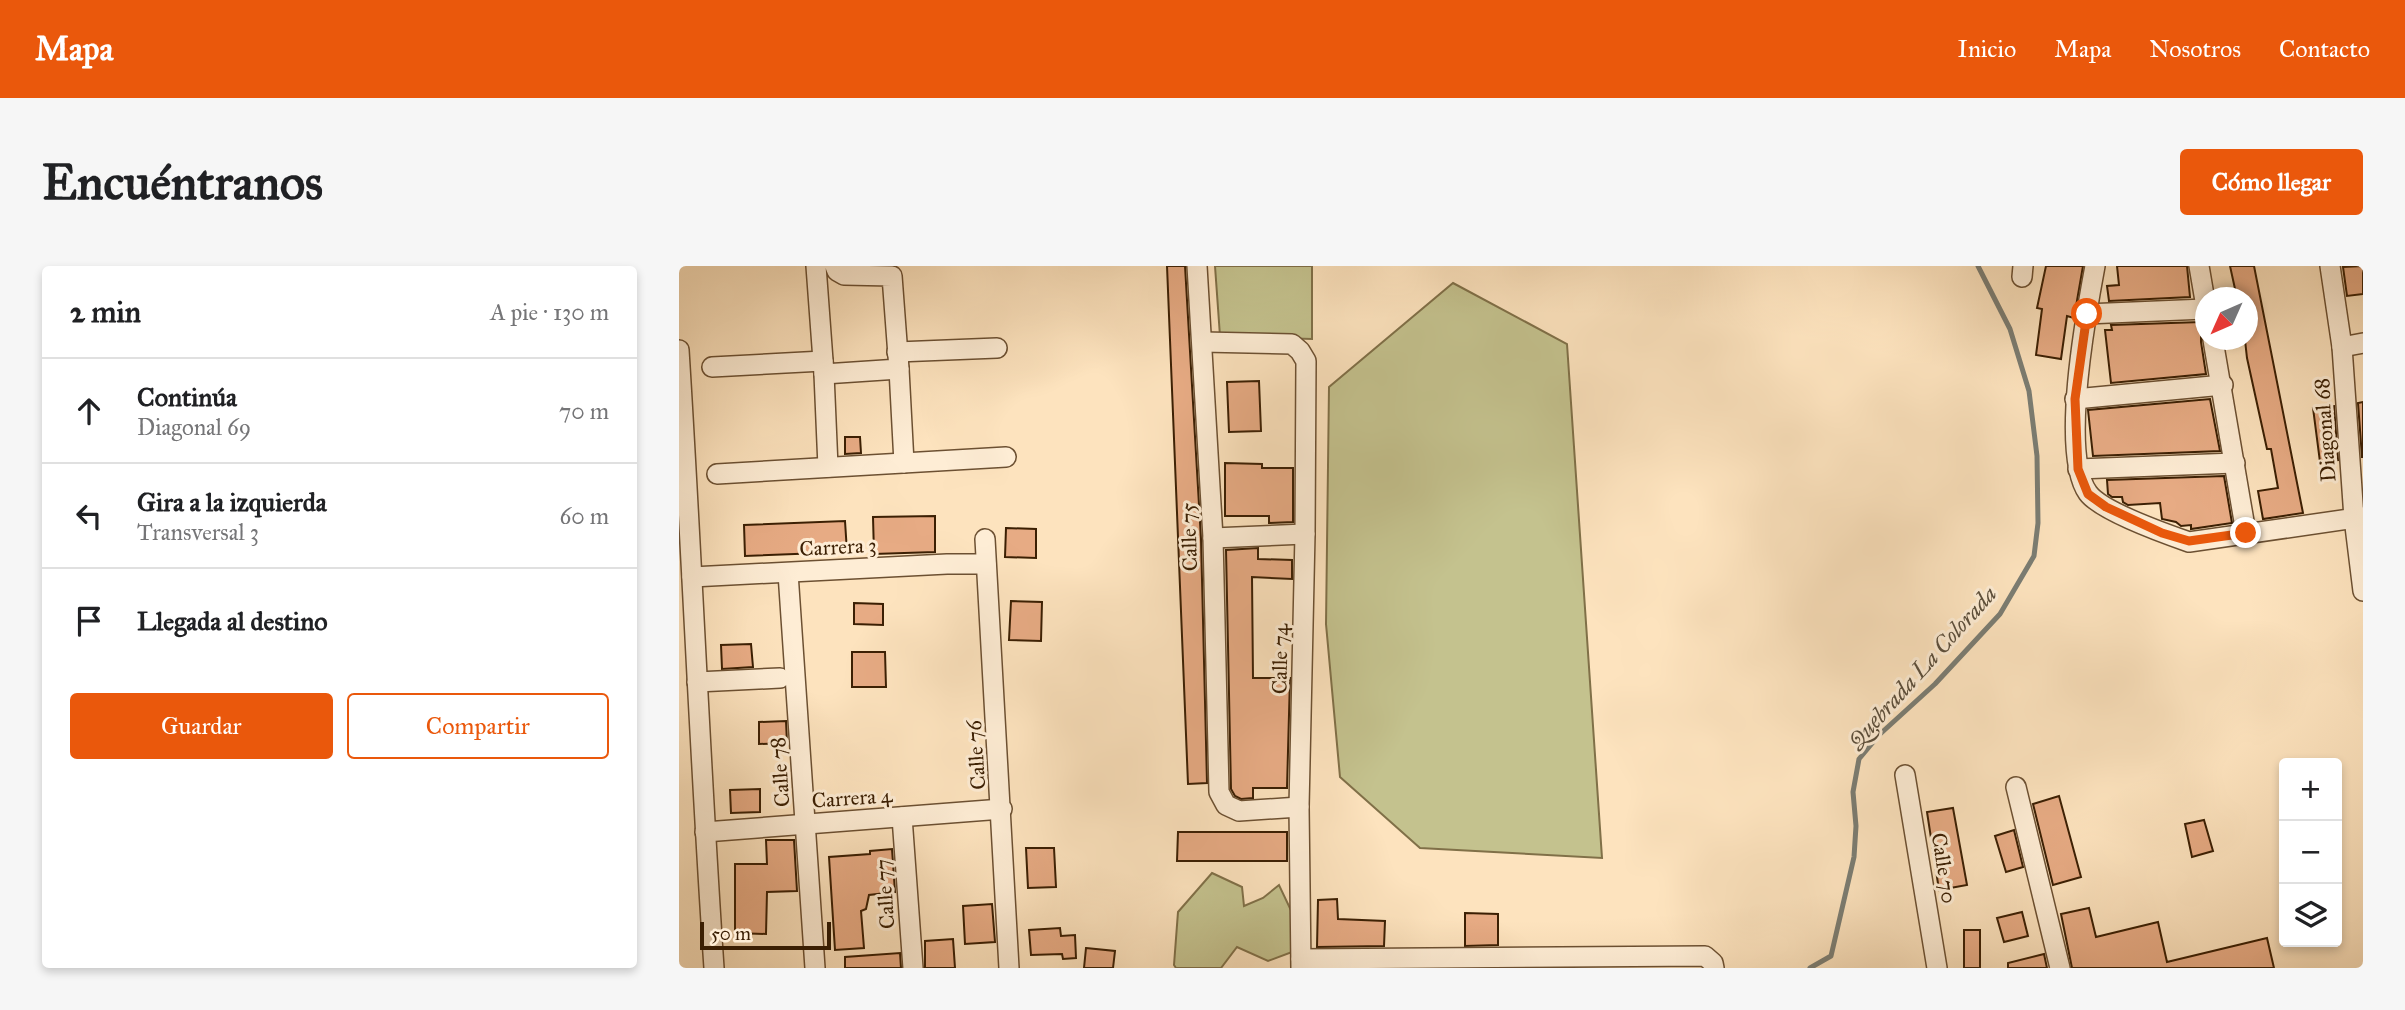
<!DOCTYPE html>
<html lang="es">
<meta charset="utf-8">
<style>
:root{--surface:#fff;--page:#f6f6f6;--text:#202124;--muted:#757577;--line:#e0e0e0;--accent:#ea580c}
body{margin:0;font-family:"IM FELL Great Primer",serif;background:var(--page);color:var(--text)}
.controls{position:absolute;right:21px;bottom:21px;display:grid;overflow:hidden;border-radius:7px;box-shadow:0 4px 10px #0003}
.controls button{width:63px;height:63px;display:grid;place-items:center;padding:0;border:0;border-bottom:2px solid var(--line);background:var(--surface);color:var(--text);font:35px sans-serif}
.compass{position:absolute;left:1516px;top:21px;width:63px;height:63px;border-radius:50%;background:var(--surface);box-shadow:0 4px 10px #0003;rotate:225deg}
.scale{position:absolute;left:21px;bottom:18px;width:131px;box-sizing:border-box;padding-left:7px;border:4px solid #3b1f03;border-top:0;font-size:19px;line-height:24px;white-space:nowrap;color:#3b1f03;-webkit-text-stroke:5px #feedd5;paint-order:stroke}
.stop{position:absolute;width:21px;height:21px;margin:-16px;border:5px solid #ea580c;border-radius:50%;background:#fff}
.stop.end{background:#ea580c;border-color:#fff;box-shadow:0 2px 7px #0008}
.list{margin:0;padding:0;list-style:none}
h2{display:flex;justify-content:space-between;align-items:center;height:91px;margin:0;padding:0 28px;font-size:30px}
h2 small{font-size:23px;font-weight:400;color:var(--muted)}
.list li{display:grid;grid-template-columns:46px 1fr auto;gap:21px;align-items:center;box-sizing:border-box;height:105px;padding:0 28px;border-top:2px solid var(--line)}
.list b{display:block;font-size:26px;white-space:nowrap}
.list p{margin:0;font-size:23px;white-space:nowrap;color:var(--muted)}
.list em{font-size:23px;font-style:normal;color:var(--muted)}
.actions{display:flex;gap:14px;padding:21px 28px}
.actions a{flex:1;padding:16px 0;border:2px solid var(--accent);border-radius:7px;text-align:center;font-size:24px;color:var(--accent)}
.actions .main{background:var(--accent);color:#fff}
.icon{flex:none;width:38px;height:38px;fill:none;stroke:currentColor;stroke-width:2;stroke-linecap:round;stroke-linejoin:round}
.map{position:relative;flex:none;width:1684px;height:702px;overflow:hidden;border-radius:7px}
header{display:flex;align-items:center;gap:42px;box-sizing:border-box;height:98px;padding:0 35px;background:var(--accent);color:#fff}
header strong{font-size:33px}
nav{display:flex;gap:38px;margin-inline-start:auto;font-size:24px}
.intro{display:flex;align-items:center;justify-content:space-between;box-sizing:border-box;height:168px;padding:0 42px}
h1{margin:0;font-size:49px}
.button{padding:18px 32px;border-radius:7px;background:var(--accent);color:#fff;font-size:24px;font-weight:700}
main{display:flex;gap:42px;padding:0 42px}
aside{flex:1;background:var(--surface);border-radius:7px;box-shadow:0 4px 10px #0003}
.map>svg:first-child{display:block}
.green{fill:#c4c28e;stroke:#807048;stroke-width:2}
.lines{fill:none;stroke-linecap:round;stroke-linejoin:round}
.stream{stroke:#7b7d73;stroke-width:5}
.building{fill:#e7ab84;stroke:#3b1f03;stroke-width:2}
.minor-casing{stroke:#6c5032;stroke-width:22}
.minor{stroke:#feedd5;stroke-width:19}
.route{stroke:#ea580c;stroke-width:9}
.labels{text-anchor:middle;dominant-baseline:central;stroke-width:6;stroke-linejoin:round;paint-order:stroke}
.street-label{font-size:21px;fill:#3b1f03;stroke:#feedd5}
.water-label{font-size:23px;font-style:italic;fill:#5b4e3b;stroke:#feedd5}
</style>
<header>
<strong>Mapa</strong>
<nav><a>Inicio</a><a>Mapa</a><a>Nosotros</a><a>Contacto</a></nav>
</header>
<div class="intro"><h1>Encuéntranos</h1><a class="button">Cómo llegar</a></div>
<main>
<aside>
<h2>2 min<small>A pie · 130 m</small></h2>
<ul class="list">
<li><svg class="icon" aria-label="ahead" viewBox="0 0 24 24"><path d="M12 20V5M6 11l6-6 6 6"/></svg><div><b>Continúa</b><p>Diagonal 69</p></div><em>70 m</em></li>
<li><svg class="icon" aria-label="left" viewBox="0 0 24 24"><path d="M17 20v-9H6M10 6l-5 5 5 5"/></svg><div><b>Gira a la izquierda</b><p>Transversal 3</p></div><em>60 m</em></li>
<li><svg class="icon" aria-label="arrive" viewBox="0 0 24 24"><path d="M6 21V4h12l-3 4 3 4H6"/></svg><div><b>Llegada al destino</b></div></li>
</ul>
<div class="actions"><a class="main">Guardar</a><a>Compartir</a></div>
</aside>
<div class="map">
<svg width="1684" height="702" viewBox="0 0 1684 702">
<rect width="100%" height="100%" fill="#fde3be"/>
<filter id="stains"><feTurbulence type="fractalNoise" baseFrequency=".00286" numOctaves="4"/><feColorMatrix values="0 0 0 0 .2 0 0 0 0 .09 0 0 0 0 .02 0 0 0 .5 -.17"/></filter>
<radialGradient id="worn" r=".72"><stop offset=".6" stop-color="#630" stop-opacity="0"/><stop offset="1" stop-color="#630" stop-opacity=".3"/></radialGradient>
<!-- green -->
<g class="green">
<path d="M536 0H633V73L541 70Z"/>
<path d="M774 17 888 78 923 592 741 582 661 511 647 358 650 121Z"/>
<path d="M533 607 563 621 565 640 584 632 600 619 618 657 621 683 589 695 558 681 542 702H497L495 699 499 646Z"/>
</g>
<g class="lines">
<!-- stream -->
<path class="stream" d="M1131 702 1152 690 1175 591 1177 560 1174 526 1180 493 1200 469 1256 418 1321 348 1355 290 1359 257 1358 190 1350 125 1331 63 1299 0"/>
</g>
<!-- building -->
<g class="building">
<path d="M488 0H506L522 273 528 517 509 518Z"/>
<path d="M1367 0H1404L1395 52 1388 50 1382 93 1357 89 1363 43 1358 42Z"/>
<path d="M1438 0H1508L1511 31 1430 35 1428 20 1440 19Z"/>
<path d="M1551 0H1575L1624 247 1584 253 1579 225 1599 222 1592 183H1588L1568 92 1566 74H1569V32H1558Z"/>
<path d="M1684 0V28L1668 30 1664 1Z"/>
<path d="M1522 56V76L1527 108 1432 117 1426 64H1433L1432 59Z"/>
<path d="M580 115 582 165 550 166 548 116Z"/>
<path d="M1531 133 1541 185 1414 190 1409 144Z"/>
<path d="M1684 136V191H1683L1679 137Z"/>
<path d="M1655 140 1659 194 1641 196 1634 142Z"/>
<path d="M166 171H181L182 187 166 188Z"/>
<path d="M546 197 583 198V202H614V256L590 257V250H546Z"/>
<path d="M1545 210 1553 257 1512 263V259L1502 260 1497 256 1483 253 1481 237 1449 239 1444 236 1443 231H1433L1429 228 1428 214Z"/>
<path d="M256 250V286L195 288 194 251Z"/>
<path d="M166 255 168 286 66 290 65 259Z"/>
<path d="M327 262 357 263V292L326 291Z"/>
<path d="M579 282V293L613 294V313L573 311 574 412H611L608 522H574V532L562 533 556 530 552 523 547 284Z"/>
<path d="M332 335 363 336 362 375 330 374Z"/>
<path d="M175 337 204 338V359L175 358Z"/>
<path d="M72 378 74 401 43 403 42 379Z"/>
<path d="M173 386H206L207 421H173Z"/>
<path d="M107 455 108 477 80 478V456Z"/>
<path d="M81 523V546L52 547 51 524Z"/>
<path d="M1380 530 1402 611 1374 619 1354 538Z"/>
<path d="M1274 542 1288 619 1260 624 1248 546Z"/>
<path d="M1525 554 1534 585 1513 591 1506 558Z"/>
<path d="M1335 564 1344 601 1327 606 1316 570Z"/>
<path d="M499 566H608V595H498Z"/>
<path d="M87 574H115L118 625 88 626 87 668 56 667V598H88Z"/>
<path d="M347 582H375L377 621 349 622Z"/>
<path d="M213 583 216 626 190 629 187 643 182 645 185 682 156 684 150 591 191 588V585Z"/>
<path d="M658 633 659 653 706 655 705 680 638 681 639 634Z"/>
<path d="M313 638 316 676 286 678 284 640Z"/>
<path d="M1410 642 1417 671 1479 656 1488 696 1588 672 1595 702H1393L1382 648Z"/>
<path d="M1343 646 1349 670 1325 676 1318 652Z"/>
<path d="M786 647 819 648V679L786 680Z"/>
<path d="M381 662 382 670 396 669 397 692 384 693 383 688 352 689 350 664Z"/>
<rect x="1285" y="664" width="16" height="38"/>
<path d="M274 673 276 702H246V675Z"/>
<path d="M407 682 436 685 434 702H405Z"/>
<path d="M221 687 222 702H166V691Z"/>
<path d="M1365 688 1368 702H1329V697Z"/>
</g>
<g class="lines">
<defs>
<g id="minor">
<path d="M137 0 145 108 220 103 213 10 165 9 158 5 156 0"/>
<path d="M518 0 534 272 540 526 547 539 560 545 620 541"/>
<path d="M1416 0C1407 48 1381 188 1409 227 1422 245 1487 268 1510 276L1684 251"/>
<path d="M1520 0 1526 35"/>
<path d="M1651 0 1663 81 1675 252 1684 325"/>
<path d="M1343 11 1344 0"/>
<path d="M1407 48 1526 43"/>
<path d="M1534 74 1567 267"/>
<path d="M524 76 613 78 621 85 627 95 626 268 620 541 622 702"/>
<path d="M1663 81 1684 77"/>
<path d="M0 84C13 290 21 496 35 702"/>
<path d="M218 86 318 82"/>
<path d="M33 101 144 95"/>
<path d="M220 103 225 197"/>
<path d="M145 108 149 201"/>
<path d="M1396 133 1544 119"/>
<path d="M1399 203 1556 197"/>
<path d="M38 208 327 191"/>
<path d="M534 272 626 268"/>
<path d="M306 273 330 702"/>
<path d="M109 307 136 702"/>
<path d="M13 311 268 298H307"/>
<path d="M18 416 101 412"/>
<path d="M1226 509 1258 702"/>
<path d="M1337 521 1381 702"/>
<path d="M223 551 234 702"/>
<path d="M26 566 323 543"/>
<path d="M622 693 1026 690 1034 697 1035 702"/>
</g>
</defs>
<!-- minor casing -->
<use href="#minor" class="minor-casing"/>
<!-- minor -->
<use href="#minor" class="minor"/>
</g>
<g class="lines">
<!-- route -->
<path class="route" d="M1408 48 1396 133 1399 203 1409 228 1427 241 1483 267 1510 275 1567 267"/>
</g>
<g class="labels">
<!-- street labels -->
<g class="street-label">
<text transform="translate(1646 164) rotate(-94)">Diagonal 68</text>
<text transform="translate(510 271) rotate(-92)">Calle 75</text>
<text transform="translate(159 281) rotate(-3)">Carrera 3</text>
<text transform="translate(601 393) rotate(-89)">Calle 74</text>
<text transform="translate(297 489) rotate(-94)">Calle 76</text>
<text transform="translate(101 506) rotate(-94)">Calle 78</text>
<text transform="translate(173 532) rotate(-4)">Carrera 4</text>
<text transform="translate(1265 602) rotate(81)">Calle 70</text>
<text transform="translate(206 628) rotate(-94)">Calle 77</text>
</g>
<!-- water labels -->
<g class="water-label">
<text transform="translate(1243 401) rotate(-48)">Quebrada La Colorada</text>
</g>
</g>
<rect width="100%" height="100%" filter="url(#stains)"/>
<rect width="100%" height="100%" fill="url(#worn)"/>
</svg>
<div class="controls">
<button>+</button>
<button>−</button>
<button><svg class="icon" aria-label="layers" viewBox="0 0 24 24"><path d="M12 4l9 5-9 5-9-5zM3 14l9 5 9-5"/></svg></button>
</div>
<svg class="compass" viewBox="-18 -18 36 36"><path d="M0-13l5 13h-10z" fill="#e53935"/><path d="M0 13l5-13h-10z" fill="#757577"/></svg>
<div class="scale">50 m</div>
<div class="stop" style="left:1408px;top:48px"></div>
<div class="stop end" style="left:1567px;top:267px"></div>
</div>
</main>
